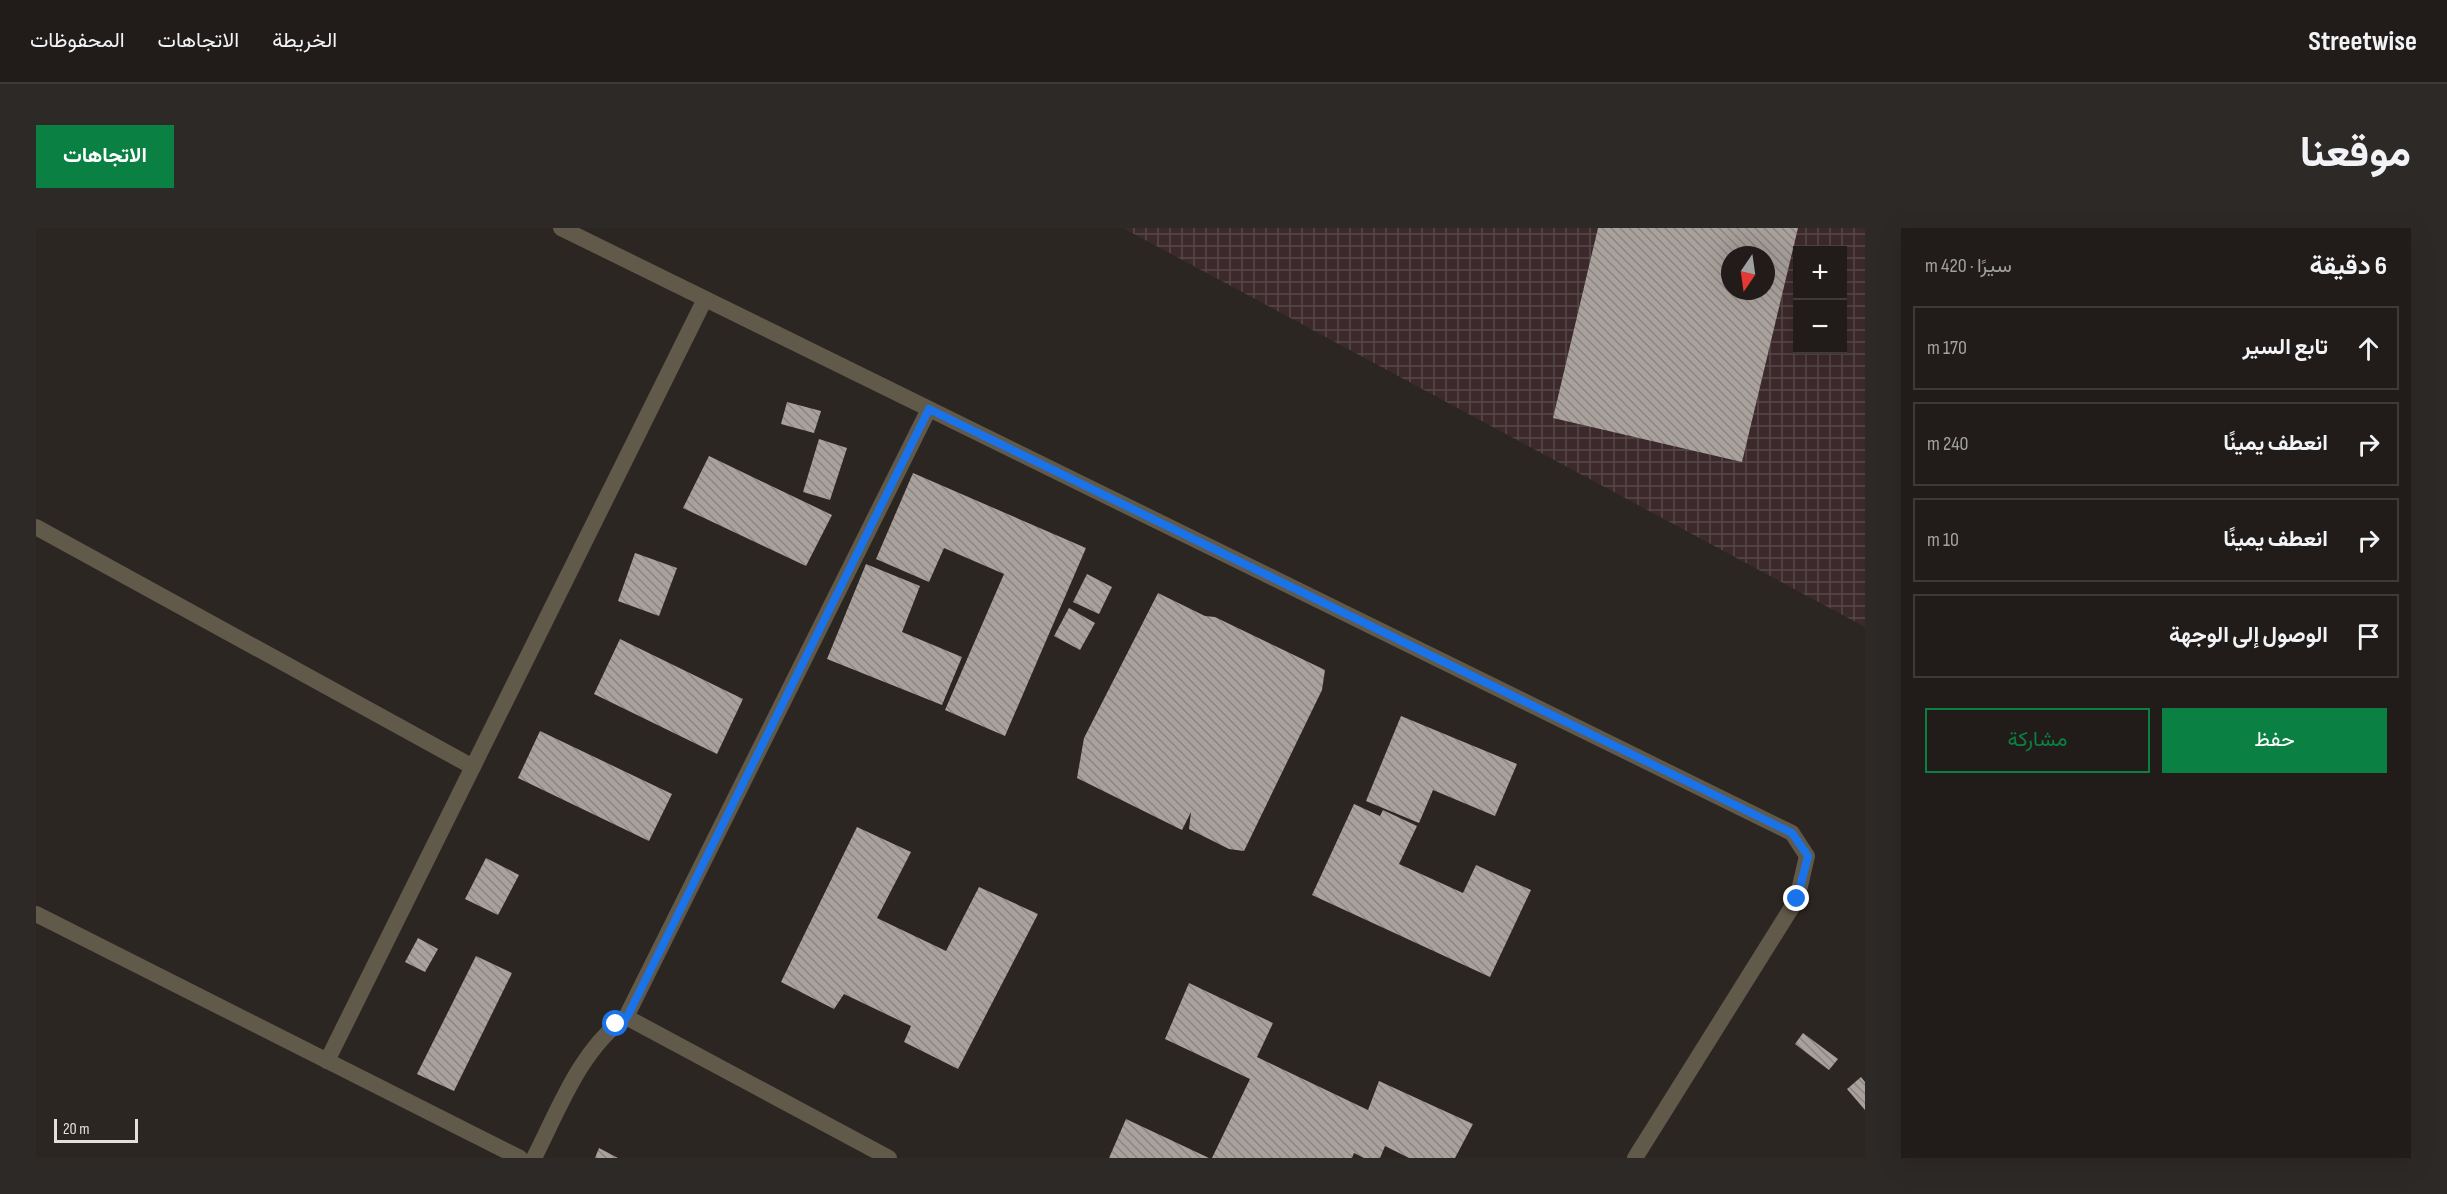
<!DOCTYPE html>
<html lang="ar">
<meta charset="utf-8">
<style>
:root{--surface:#211c1a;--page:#2d2927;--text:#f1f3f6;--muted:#a2a1a2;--line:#3e3a39;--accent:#0b8043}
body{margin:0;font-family:"Sofia Sans Condensed",Vazirmatn,sans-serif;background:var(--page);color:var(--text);direction:rtl}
.controls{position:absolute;right:18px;top:18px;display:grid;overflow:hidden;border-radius:0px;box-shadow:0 6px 24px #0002}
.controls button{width:54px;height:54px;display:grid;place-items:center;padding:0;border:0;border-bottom:2px solid var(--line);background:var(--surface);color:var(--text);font:30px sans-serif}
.compass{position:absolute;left:1685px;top:18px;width:54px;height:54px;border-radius:50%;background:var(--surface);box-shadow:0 6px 24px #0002;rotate:193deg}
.scale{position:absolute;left:18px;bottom:15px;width:84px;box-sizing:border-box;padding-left:6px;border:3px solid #e3dfdc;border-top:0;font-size:16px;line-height:21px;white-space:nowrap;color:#e3dfdc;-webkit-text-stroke:4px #2c2622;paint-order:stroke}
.stop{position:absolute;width:18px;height:18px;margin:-14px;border:4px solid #1a73e8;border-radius:50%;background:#fff}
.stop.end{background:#1a73e8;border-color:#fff;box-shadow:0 2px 6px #0008}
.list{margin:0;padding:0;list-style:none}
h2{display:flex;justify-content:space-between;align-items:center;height:78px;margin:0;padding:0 24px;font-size:26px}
h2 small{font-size:20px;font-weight:400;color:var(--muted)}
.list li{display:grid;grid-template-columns:39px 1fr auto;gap:18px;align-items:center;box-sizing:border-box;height:84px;margin:0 12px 12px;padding:0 12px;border:2px solid var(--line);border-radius:0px}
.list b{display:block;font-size:22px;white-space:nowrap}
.list em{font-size:20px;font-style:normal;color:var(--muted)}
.actions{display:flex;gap:12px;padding:18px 24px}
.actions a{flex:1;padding:14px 0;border:2px solid var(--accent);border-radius:0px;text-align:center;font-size:21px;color:var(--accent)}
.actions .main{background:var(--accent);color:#fff}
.icon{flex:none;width:33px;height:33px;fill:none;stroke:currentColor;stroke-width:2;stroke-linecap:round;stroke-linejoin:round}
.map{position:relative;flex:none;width:1829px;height:930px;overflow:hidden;direction:ltr;border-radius:0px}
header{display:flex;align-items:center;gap:36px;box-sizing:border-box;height:84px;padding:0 30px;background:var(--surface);border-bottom:2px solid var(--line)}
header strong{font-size:28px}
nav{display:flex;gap:33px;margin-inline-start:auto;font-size:21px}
.intro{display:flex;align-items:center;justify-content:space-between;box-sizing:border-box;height:144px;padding:0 36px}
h1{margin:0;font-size:42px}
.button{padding:15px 27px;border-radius:0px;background:var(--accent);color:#fff;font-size:21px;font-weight:700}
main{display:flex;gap:36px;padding:0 36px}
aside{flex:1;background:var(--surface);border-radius:0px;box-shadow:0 6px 24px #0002}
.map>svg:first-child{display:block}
.industrial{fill:url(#industrial-grid);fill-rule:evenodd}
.building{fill:url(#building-back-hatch);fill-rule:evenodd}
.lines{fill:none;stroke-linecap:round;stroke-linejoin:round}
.service{stroke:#615a4a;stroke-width:16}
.route{stroke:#1a73e8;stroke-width:8}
</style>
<header>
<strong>Streetwise</strong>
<nav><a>الخريطة</a><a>الاتجاهات</a><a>المحفوظات</a></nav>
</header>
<div class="intro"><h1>موقعنا</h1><a class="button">الاتجاهات</a></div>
<main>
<aside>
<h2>6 دقيقة<small>سيرًا · 420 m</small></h2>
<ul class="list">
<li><svg class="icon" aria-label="ahead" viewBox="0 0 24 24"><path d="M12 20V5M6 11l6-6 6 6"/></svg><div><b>تابع السير</b></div><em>170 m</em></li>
<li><svg class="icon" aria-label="right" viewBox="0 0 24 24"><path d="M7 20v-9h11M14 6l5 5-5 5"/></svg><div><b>انعطف يمينًا</b></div><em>240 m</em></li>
<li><svg class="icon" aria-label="right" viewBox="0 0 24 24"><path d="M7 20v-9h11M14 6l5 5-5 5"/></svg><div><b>انعطف يمينًا</b></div><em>10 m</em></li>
<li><svg class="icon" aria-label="arrive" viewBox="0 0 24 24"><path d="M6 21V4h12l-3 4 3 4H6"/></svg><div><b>الوصول إلى الوجهة</b></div></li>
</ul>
<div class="actions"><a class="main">حفظ</a><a>مشاركة</a></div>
</aside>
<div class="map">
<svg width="1829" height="930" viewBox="0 0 1829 930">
<defs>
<pattern id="industrial-grid" width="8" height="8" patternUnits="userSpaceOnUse" patternTransform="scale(1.5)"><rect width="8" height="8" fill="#3c292c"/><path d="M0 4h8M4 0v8" fill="none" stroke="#58484a"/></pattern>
<pattern id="building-back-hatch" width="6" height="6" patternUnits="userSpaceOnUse" patternTransform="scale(1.5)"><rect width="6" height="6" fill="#a9a19c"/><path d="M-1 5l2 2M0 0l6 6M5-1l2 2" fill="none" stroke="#8b8581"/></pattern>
</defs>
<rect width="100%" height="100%" fill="#2c2622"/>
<!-- industrial -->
<path class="industrial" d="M1087 0H1829V399ZM1762 22H1806V122H1762ZM1694 27H1730V63H1694Z"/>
<!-- building -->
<g class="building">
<path d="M1562 0H1762L1706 234 1517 190ZM1694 27H1730V63H1694Z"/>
<path d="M751 174 785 183 778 205 745 196Z"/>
<path d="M783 211 811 220 794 272 767 264Z"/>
<path d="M673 228 796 287 770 338 647 280Z"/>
<path d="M877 245 1050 320 969 508 909 482 968 346 908 320 893 354 840 331Z"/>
<path d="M599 325 641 340 623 388 582 373Z"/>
<path d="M830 336 884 358 866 404 926 429 906 477 791 431Z"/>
<path d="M1051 346 1076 359 1063 386 1037 374Z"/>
<path d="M1122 365 1169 388 1179 389 1289 442 1286 462 1208 623 1193 621 1153 601 1155 584 1146 602 1041 550 1048 510Z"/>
<path d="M1033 380 1059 395 1044 422 1018 408Z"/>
<path d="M584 411 707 471 681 526 558 466Z"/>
<path d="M1365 488 1481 536 1459 588 1397 562 1383 595 1330 573Z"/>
<path d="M504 503 636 566 613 613 482 550Z"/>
<path d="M1318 576 1344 588 1347 582 1381 598 1363 636 1427 665 1440 637 1495 662 1454 749 1276 667Z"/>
<path d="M821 599 875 624 841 690 910 723 943 659 1002 686 922 841 868 814 875 798 808 766 798 781 745 754Z"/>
<path d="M450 630 483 647 462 687 429 671Z"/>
<path d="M382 710 402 721 389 744 369 734Z"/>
<path d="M440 728 476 745 418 863 381 846Z"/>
<path d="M1153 755 1237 795 1221 829 1332 882 1343 853 1437 896 1419 930H1373L1349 918 1344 930H1328L1318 925 1316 930H1176L1214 851 1129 811Z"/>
<path d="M1767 805 1802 831 1793 842 1759 816Z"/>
<path d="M1825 849 1829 854V882L1811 861Z"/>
<path d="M1090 891 1173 930H1073Z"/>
<path d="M563 920 582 930H559Z"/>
</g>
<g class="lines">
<!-- service -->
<g class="service">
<path d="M525 0 1756 605 1771 628 1761 671 1599 930"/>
<path d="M0 299 437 539"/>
<path d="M0 686 484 930"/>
<path d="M590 789 853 930"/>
<path d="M291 833 669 71"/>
<path d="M498 930C523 881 544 822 590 789L893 181"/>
</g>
</g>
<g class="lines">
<!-- route -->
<path class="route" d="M580 796 591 789 893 181 1756 605 1772 628 1761 671"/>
</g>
</svg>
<div class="controls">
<button>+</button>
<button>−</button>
</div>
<svg class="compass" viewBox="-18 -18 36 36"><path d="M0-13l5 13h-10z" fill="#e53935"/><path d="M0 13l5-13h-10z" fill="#a2a1a2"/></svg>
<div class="scale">20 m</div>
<div class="stop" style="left:580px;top:796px"></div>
<div class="stop end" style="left:1761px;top:671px"></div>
</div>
</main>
